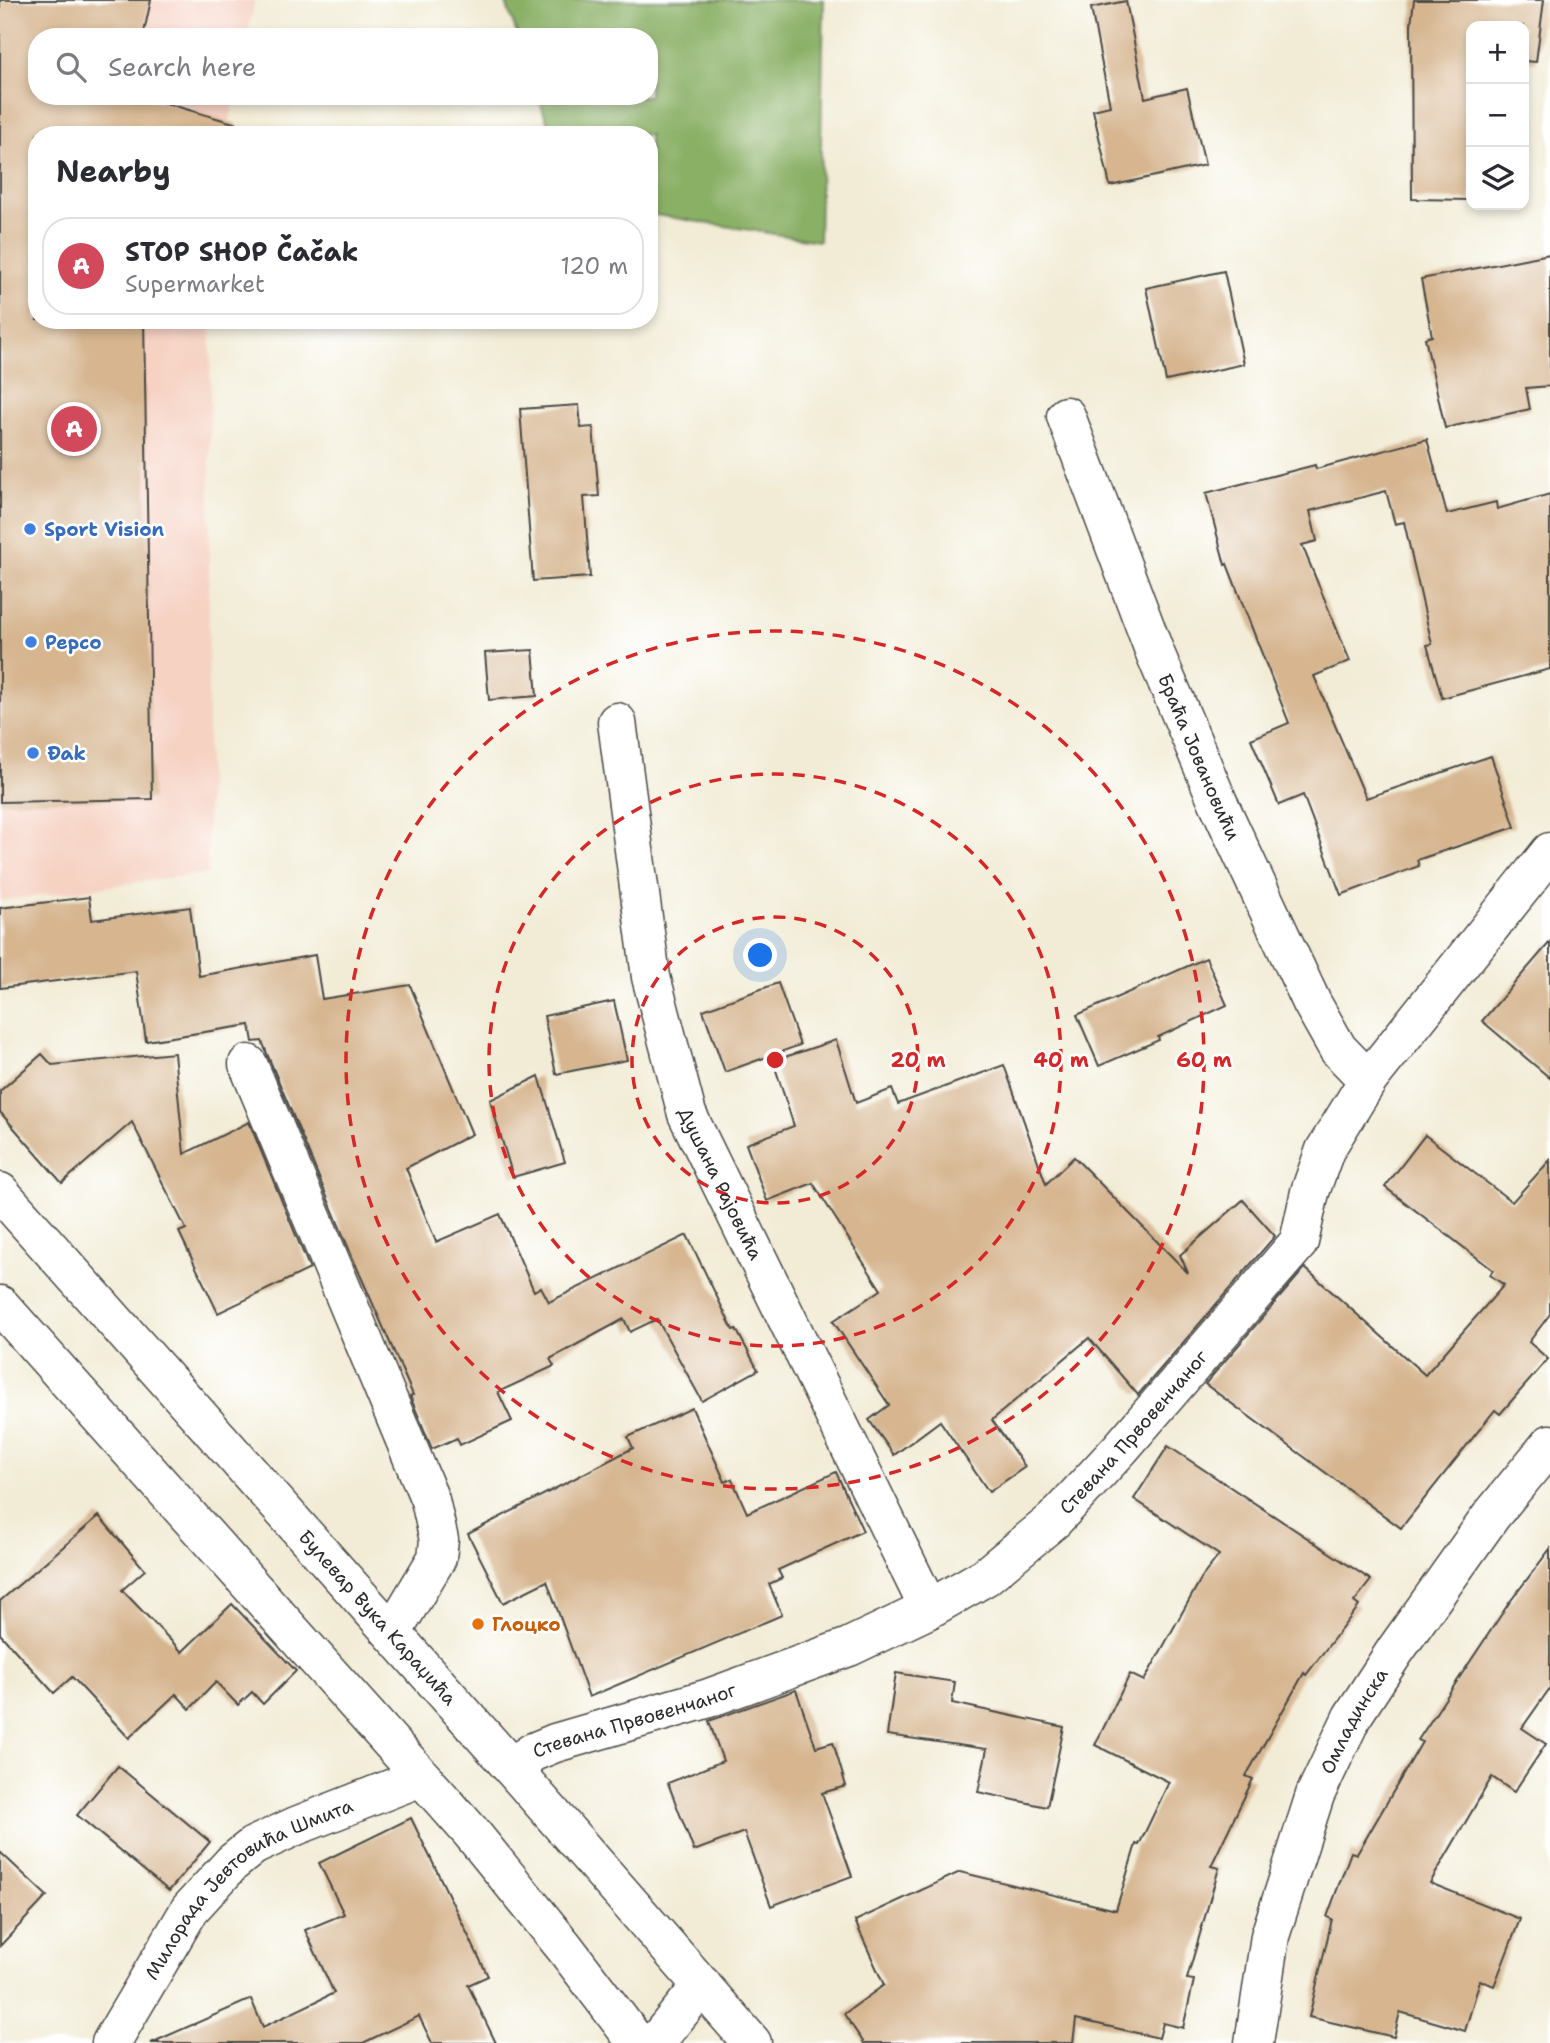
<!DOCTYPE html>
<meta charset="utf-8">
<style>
:root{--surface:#fff;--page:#f2f2f3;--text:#2b2b33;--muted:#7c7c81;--line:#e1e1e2;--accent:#d1495b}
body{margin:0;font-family:"Shantell Sans",sans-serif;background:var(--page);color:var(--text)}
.controls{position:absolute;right:21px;top:21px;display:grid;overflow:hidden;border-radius:14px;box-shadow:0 4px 10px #0003}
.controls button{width:63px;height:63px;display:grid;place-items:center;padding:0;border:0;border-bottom:2px solid var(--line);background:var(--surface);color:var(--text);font:35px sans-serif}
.you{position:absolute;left:761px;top:956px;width:24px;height:24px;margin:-18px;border:5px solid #fff;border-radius:50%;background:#1a73e8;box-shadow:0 0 0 10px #1a73e833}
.badge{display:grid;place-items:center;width:46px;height:46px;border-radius:50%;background:var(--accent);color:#fff;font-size:23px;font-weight:700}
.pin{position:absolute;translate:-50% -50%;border:4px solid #fff;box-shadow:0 2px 7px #0006}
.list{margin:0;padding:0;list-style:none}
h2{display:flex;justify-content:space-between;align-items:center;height:91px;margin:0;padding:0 28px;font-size:30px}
h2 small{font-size:23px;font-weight:400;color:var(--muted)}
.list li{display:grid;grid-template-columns:46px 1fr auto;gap:21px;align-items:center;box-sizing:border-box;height:98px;margin:0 14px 14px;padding:0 14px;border:2px solid var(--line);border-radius:28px}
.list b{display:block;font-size:26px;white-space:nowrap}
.list p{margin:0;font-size:23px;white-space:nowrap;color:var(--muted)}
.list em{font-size:23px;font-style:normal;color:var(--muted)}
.icon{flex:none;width:38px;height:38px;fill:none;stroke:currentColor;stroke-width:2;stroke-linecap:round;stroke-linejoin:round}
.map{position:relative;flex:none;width:1550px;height:2043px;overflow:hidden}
.search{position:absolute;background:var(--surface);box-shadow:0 4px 10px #0003;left:28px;top:28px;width:630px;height:77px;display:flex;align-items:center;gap:18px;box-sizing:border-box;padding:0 24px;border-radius:28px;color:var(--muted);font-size:26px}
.panel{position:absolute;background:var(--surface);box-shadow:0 4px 10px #0003;left:28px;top:126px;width:630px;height:203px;border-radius:28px}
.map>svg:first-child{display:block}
.built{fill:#f6d2c3}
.forest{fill:#8ab066;stroke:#5a6e48;stroke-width:2}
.building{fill:#d6b58f}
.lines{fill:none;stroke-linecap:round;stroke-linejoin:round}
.minor-casing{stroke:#494845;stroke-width:41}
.tertiary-casing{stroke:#494845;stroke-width:41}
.minor{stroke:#fff;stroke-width:38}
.tertiary{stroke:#fff;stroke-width:38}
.ring{fill:none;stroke:#d62828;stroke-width:3.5;stroke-dasharray:12 9}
.shop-dot{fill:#3f7fe0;stroke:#fff;stroke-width:2.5}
.food-dot{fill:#e8710a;stroke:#fff;stroke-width:2.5}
.labels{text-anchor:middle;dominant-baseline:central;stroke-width:5;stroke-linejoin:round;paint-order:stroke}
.shop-label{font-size:19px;font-weight:bold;fill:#366cbe;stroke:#fff;text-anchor:start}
.street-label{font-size:19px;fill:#2b2b2b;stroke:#fff}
.food-label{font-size:19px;font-weight:bold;fill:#c56008;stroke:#fff;text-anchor:start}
.centre{fill:#d62828;stroke:#fff;stroke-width:3.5}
.ring-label{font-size:21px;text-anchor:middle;font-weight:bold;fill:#d62828;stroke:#fff;stroke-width:5;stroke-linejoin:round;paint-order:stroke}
</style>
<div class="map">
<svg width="1550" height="2043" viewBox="0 0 1550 2043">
<rect width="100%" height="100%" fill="#fff"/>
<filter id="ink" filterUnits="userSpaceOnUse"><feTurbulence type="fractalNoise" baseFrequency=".0143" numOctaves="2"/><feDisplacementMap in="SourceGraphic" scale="14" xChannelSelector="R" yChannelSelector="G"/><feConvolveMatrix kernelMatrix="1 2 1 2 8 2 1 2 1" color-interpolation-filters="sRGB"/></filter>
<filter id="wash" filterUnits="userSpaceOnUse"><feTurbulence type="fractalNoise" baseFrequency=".00686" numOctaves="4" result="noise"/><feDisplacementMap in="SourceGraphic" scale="28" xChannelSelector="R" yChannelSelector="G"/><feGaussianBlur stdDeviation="1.57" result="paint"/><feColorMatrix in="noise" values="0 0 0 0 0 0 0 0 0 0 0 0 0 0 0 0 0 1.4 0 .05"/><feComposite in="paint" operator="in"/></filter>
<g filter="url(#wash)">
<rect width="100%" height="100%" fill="#f2ecd6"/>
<!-- built -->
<path class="built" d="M0 0H255L247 37H37V96H235L227 135H37V320H211L207 873 0 901Z"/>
<!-- forest -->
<path class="forest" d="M505 0H824L819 241 649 214V135H552L538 96H649V37H518Z"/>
<g id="blocks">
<!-- building -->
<g class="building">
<path d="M0 0H151L143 37H37V96H141L237 124 236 135H37V320H144L152 799 0 802Z"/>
<path d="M1414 0H1544L1536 62 1524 61V26H1471V200L1412 199 1411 25Z"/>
<path d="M1126 1 1145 98 1187 88 1205 165 1110 186 1093 110 1110 106 1091 8Z"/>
<path d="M1550 254V386L1526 388 1530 409 1445 428 1425 338 1432 336 1421 279Z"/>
<path d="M1224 271 1244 364 1166 381 1146 288Z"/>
<path d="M579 405 581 428 593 427 599 496 584 497 590 577 533 581 520 409Z"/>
<path d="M1427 439 1447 514 1496 502 1497 509 1550 494V669L1442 698 1427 645 1432 644 1404 522 1395 524 1386 491 1310 511 1317 541 1302 545 1350 661 1314 676 1366 798 1491 756 1515 827 1417 860 1419 866 1341 895 1303 795 1279 805 1251 739 1289 723 1227 564 1225 565 1206 493 1315 465 1316 469Z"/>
<path d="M533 650 537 696 489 700 485 653Z"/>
<path d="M89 897 92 920 190 907 199 976 315 955 322 999 410 985 472 1134 406 1168 436 1242 500 1214 534 1291 541 1287 549 1302 687 1235 733 1330 736 1329 758 1370 702 1401 657 1319 630 1332 624 1319 550 1359 554 1366 498 1392 512 1421 460 1445 457 1438 432 1449 410 1396 413 1395 351 1254 268 1056 262 1041 253 1042 250 1025 146 1041 136 971 0 988V908Z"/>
<path d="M1550 942V1078L1482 1021Z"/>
<path d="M1206 958 1227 1005 1158 1037 1159 1040 1099 1066 1077 1015Z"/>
<path d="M778 983 800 1045 725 1072 703 1010Z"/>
<path d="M614 1001 627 1060 556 1074 544 1016Z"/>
<path d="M836 1040 856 1103 892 1089 898 1104 1004 1065 1046 1184 1074 1157 1188 1273 1180 1255 1243 1200 1275 1236 1138 1395 1089 1338 992 1420 1025 1467 989 1492 940 1421 894 1455 869 1420 889 1405 833 1321 881 1290 813 1183 767 1201 746 1144 794 1126 773 1061Z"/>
<path d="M174 1053 184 1154 249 1122 310 1269 218 1313 179 1232 186 1229 132 1122 62 1183 0 1112V1091L42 1054 52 1065Z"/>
<path d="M539 1076 565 1162 513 1177 490 1100Z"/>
<path d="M1425 1135 1512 1202 1550 1160V1314L1529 1342 1548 1359 1500 1414 1495 1410 1401 1528 1205 1384 1305 1268 1425 1375 1504 1285 1490 1275 1493 1270 1385 1187Z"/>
<path d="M692 1408 725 1482 732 1479 747 1513 836 1472 863 1531 778 1570 782 1578 769 1584 782 1615 589 1697 547 1581 503 1603 468 1534 633 1448 628 1437Z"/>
<path d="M1168 1446 1371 1580 1354 1602 1359 1606 1306 1675 1304 1673 1246 1776 1253 1779 1211 1866 1219 1868 1187 1979 1194 1980 1183 2028 1163 2023 1159 2038 1076 2019 1073 2043H864L844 2014 884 1985 855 1921 960 1872 1116 1910 1136 1844 1139 1845 1169 1782 1095 1745 1130 1674 1144 1681 1202 1577 1219 1555 1134 1499Z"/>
<path d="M99 1516 145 1570 122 1590 182 1652 232 1604 296 1671 263 1704 252 1692 238 1705 216 1682 190 1709 176 1694 129 1738 72 1677 54 1693 0 1634V1601Z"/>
<path d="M1550 1549V1688L1522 1728 1546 1744 1514 1792 1492 1777 1430 1883 1520 1919 1494 1986 1480 1980 1465 2031 1400 2012 1394 2037 1309 2017 1332 1919 1327 1917 1351 1852 1357 1854 1422 1742 1418 1740 1509 1603Z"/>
<path d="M896 1673 955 1682 952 1703 1064 1727 1047 1807 978 1792 987 1749 887 1735Z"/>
<path d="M796 1690 816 1747 833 1742 846 1786 822 1793 852 1876 771 1906 744 1832 694 1851 668 1783 723 1761 709 1721Z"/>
<path d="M118 1766 210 1842 169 1891 77 1815Z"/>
<path d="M411 1818 488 1976 468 1985 496 2043H432L419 2016 363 2043H151L251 1999 263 2027 334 1993 305 1930 344 1914 319 1863Z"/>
<path d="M0 1852 47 1896 0 1946Z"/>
</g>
</g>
</g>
<g filter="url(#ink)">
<use href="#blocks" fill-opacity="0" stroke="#494845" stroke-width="2"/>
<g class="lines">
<defs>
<g id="minor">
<path id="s1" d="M1066 416 1155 653 1218 802 1312 1003 1338 1049 1368 1080"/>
<path id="s2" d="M617 722 651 977 687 1114 929 1609"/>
<path d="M248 1064 430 1500 439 1540 437 1558 392 1633"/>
<path id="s3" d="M511 1767 533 1752 555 1743 706 1699 849 1647 929 1609 985 1577 1054 1520 1120 1449 1299 1242 1310 1192 1325 1150 1368 1080 1550 852"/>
<path id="s4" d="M111 2043 190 1909 232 1863 253 1846 296 1826 421 1777"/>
<path id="s5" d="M1254 2043 1270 1936 1315 1795 1352 1717 1395 1651 1491 1516 1550 1444"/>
</g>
<g id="tertiary">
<path id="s6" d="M0 1192 511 1767 752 2043"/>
<path d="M0 1305 470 1831 565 1948 637 2043"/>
<path d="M655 2043 702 1985"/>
</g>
</defs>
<!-- minor casing -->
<use href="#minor" class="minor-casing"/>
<!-- tertiary casing -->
<use href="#tertiary" class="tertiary-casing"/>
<!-- minor -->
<use href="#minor" class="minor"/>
<!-- tertiary -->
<use href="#tertiary" class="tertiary"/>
</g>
</g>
<!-- distance rings -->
<g class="ring">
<circle cx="775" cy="1060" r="143"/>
<circle cx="775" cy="1060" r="286"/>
<circle cx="775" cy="1060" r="429"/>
</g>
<!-- markers -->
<g class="shop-dot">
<circle cx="30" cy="529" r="7"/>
<circle cx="31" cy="642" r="7"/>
<circle cx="33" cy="753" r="7"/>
</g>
<circle class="food-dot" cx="478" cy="1624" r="7"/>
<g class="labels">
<!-- shop labels -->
<g class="shop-label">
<text x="44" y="529">Sport Vision</text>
<text x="45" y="642">Pepco</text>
<text x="47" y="753">Đak</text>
</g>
<!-- street labels -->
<g class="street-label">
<text stroke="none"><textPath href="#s1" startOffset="366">Браћа Јовановићи</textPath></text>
<text stroke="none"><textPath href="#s2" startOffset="476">Душана Рајовића</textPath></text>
<text stroke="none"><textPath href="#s3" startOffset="721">Стевана Првовенчаног</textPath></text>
<text stroke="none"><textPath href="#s6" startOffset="569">Булевар Вука Караџића</textPath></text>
<text stroke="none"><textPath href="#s3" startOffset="133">Стевана Првовенчаног</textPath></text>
<text stroke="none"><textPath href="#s5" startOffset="340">Омладинска</textPath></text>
<text stroke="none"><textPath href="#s4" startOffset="214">Милорада Јевтовића Шмита</textPath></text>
</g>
<!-- food labels -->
<g class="food-label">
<text x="492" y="1624">Глоцко</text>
</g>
</g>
<circle cx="775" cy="1060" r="10" class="centre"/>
<g class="ring-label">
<text x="918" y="1067">20 m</text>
<text x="1061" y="1067">40 m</text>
<text x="1204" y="1067">60 m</text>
</g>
</svg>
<div class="controls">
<button>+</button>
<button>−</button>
<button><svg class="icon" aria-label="layers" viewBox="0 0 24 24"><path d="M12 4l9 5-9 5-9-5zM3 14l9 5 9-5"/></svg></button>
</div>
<div class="you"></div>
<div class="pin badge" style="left:74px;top:429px">A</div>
<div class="search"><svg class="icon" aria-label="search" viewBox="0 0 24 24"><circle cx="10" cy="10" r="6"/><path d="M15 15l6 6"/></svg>Search here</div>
<section class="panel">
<h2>Nearby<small></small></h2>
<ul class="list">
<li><span class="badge">A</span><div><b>STOP SHOP Čačak</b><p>Supermarket</p></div><em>120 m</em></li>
</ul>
</section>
</div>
